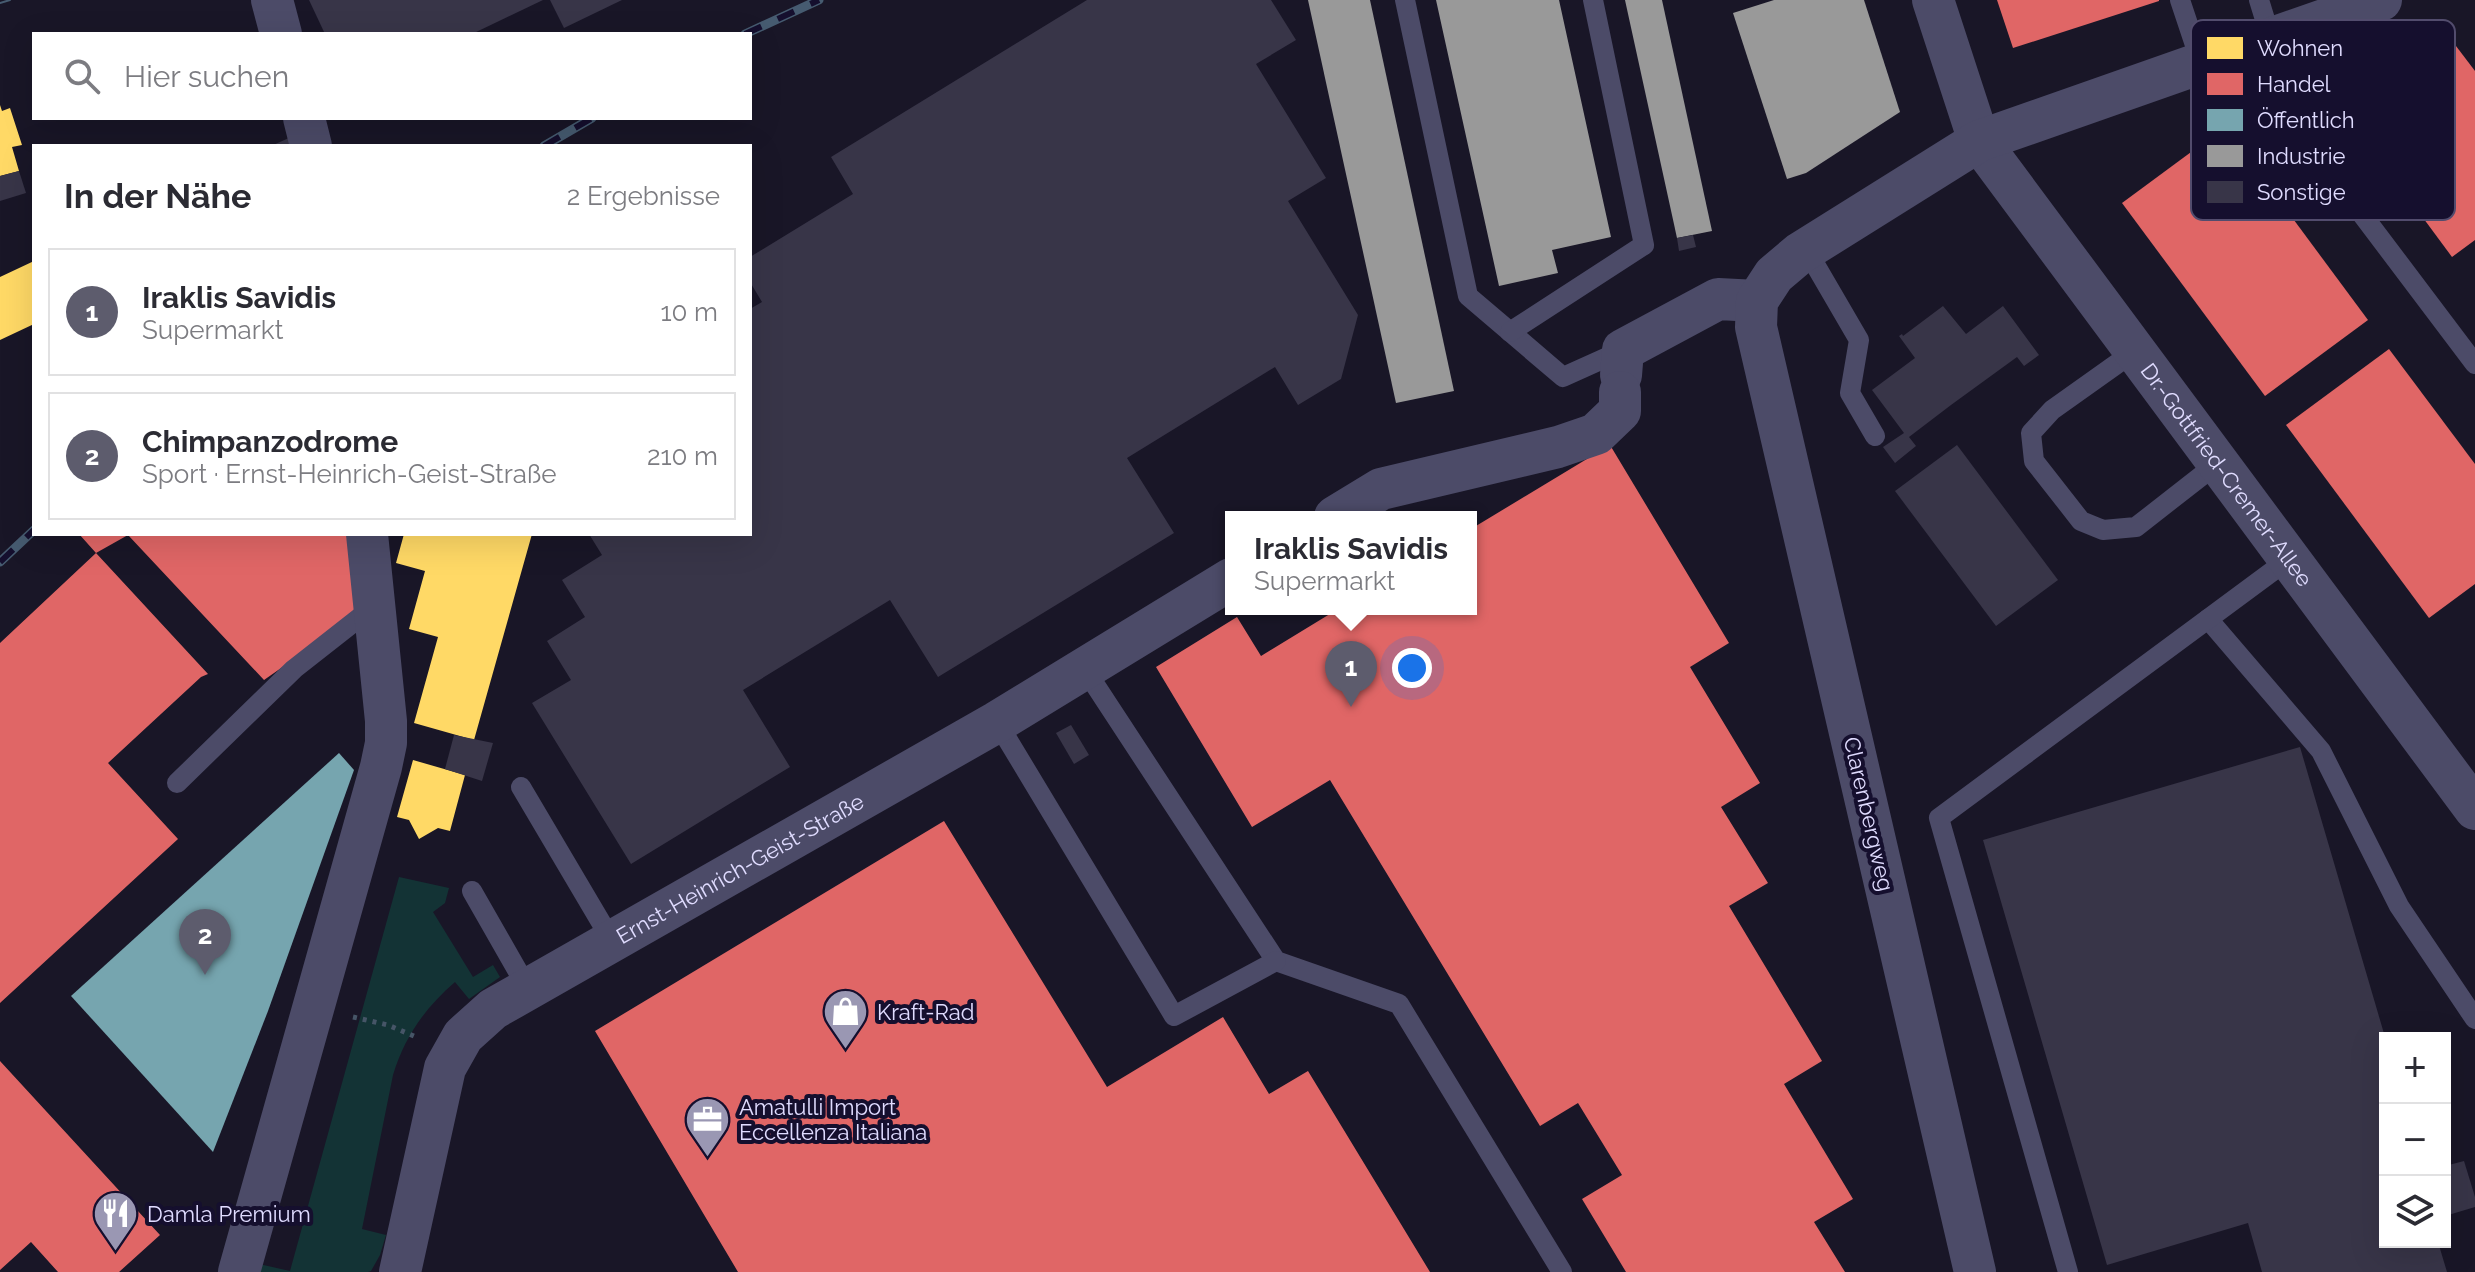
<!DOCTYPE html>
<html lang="de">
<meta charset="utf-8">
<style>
:root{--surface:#fff;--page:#f7f7f7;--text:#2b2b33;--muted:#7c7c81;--line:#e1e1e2;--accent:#5d5c6d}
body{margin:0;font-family:Raleway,sans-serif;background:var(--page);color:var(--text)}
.controls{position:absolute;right:24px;bottom:24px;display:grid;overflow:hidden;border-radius:0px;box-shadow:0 8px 32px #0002}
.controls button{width:72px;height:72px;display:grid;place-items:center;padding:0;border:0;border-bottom:2px solid var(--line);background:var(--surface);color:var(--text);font:40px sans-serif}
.you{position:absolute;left:1412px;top:668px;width:28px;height:28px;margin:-20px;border:6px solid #fff;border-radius:50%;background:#1a73e8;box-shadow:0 0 0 12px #1a73e833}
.badge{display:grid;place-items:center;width:52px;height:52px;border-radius:50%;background:var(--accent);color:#fff;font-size:26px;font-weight:700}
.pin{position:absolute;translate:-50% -66px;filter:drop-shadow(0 2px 4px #0008)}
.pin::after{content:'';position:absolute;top:42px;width:28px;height:24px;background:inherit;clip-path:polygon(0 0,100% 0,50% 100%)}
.popup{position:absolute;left:1225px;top:511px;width:252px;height:104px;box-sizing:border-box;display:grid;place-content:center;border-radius:0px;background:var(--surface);filter:drop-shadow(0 2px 6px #0005);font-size:26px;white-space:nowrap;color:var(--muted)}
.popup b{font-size:30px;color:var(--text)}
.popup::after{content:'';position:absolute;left:50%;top:100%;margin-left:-16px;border:16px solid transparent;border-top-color:var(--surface)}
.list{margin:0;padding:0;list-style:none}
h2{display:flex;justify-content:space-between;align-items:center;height:104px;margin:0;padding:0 32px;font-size:34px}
h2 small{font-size:26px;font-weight:400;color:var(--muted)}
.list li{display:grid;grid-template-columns:52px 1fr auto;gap:24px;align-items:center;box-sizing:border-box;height:128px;margin:0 16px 16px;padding:0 16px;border:2px solid var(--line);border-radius:0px}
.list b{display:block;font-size:30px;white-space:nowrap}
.list p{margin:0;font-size:26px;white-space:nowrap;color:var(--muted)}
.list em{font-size:26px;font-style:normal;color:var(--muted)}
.icon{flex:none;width:44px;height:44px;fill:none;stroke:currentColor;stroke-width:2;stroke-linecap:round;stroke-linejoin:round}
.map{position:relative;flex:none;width:2475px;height:1272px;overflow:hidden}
.search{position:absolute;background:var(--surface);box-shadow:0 8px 32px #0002;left:32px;top:32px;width:720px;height:88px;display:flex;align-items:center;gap:20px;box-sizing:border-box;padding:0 28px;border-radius:0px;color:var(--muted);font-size:30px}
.panel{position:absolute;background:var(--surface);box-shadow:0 8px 32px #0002;left:32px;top:144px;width:720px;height:392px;border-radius:0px}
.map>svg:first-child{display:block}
.green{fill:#133335}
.homes{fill:#ffd966}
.shops{fill:#e06666}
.public{fill:#76a5af}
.industry{fill:#999}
.building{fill:#383548}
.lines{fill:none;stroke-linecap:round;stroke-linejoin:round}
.path{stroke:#465567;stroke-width:5;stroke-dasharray:4 6;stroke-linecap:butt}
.service{stroke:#4c4b68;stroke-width:20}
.minor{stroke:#4c4b68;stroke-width:42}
.tram{stroke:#465b70;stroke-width:2}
.rail-casing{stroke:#465b70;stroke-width:9}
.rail{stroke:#150f2e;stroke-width:6;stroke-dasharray:18;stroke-linecap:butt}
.labels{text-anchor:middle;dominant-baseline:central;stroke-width:8;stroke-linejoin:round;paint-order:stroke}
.street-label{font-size:22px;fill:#e0dcff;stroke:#150f2e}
.poi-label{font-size:22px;fill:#e0dcff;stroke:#150f2e;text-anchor:start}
.key{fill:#150f2e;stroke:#524c6d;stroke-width:2}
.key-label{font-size:22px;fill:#e0dcff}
</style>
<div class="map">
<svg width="2475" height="1272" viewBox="0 0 2475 1272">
<rect width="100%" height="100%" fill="#191627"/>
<!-- green -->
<path class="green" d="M399 877 449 888 445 903 433 912 473 977 493 965 500 977 469 999 455 982C425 1008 405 1036 393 1075L362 1229 386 1235 380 1255 371 1271 368 1272H257L259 1264 290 1271Z"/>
<!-- homes -->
<g class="homes">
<path d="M0 105 2 111 10 108 22 145 12 147 19 171 0 176Z"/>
<path d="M34 261V324L0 340V277Z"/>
<path d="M404 534H532L474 740 414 723 438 637 409 629 425 571 396 563Z"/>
<path d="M413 760 465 775 450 831 438 828 419 839 409 820 397 817Z"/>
</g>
<!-- shops -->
<g class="shops">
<path d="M1997 0H2159V1L2013 48Z"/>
<path d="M2456 46 2475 71V240L2452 257 2353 123Z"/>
<path d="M2225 127 2368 320 2265 396 2122 203Z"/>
<path d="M2389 349 2475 464V584L2429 618 2286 425Z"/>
<path d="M1610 445 1729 643 1690 667 1760 783 1721 807 1768 883 1729 906 1822 1061 1784 1084 1853 1199 1814 1222 1845 1272H1626L1582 1199 1622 1175 1578 1103 1540 1126 1330 780 1252 827 1156 667 1237 617 1261 656 1338 609H1471V529Z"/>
<path d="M79 534H348L357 615 264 680 128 535 96 553Z"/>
<path d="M96 553 208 674 201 677 108 763 178 839 0 1003V643Z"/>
<path d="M944 821 1107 1087 1223 1017 1269 1094 1308 1071 1430 1272H738L595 1031Z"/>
<path d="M0 1061 160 1235 119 1272H58L31 1242 0 1270Z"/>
</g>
<!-- public -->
<path class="public" d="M339 753 354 770 268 1011 213 1152 71 996Z"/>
<!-- industry -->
<g class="industry">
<path d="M1308 0H1370L1454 391 1396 403Z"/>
<path d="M1436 0H1559L1611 237 1552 250 1558 273 1499 286Z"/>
<path d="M1625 0H1662L1712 231 1677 238Z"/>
<path d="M1774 0H1864L1900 112 1806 173 1787 179 1733 13Z"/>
</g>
<!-- building -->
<g class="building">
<path d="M309 0H543L472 34H325Z"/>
<path d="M550 0H622L564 28Z"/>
<path d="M1087 0H1271L1296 40 1256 64 1326 178 1288 201 1358 315 1341 379 1298 405 1275 367 1127 458 1174 533 938 677 890 600 743 690 790 767 631 864 532 703 571 680 547 641 585 617 562 580 602 555 589 534H750V309L762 302 750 282V257L853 194 831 157Z"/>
<path d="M291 137 294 146H271Z"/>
<path d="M19 171 26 193 0 201V176Z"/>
<path d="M1693 235 1696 247 1679 251 1677 238Z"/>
<path d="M1943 306 1966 334 2003 306 2039 355 2024 366 2017 357 1951 405 1909 437 1916 446 1895 463 1883 447 1904 433 1872 390 1915 358 1899 336 1902 334 1903 336Z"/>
<path d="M1957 445 2058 580 1996 626 1895 491Z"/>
<path d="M1071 725 1089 755 1074 764 1056 733Z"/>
<path d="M454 735 493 743 482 781 445 769Z"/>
<path d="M2300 747 2385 1037V1242H2438L2447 1272H2262L2248 1223 2107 1265 1983 840Z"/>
<path d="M2464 1161 2475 1197V1207L2445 1216V1166Z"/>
</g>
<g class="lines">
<!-- path -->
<path class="path" d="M353 1017 388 1025 416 1037"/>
<!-- service -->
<g class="service">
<path d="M1405 0 1468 296 1563 377 1623 350"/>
<path d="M2180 0 2201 63"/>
<path d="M2259 0 2271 39"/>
<path d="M2238 50 2475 364"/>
<path d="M1806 249 1859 340 1850 393 1875 436"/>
<path d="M1510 332 1644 245 1593 0"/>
<path d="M2135 351 2052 410 2031 433 2034 461 2081 521 2103 530 2136 527 2218 463"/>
<path d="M2208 619 2321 751 2399 906 2475 1019"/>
<path d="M1084 668 1276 961 1399 1004 1562 1272"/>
<path d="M997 722 1174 1016 1276 961"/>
<path d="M177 783 294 669 373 607"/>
<path d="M521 787 612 941"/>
<path d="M472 891 528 989"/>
<path d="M2068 1272 1939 818 2289 559"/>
</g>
<!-- minor -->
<g class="minor">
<path d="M272 0 281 34"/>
<path id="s1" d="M1933 0 1979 141 2475 809"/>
<path d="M304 118 311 146"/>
<path d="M1621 375 1623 350 1718 299 1757 301"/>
<path d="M1335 517 1381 489 1558 447 1596 434 1620 411V392"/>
<path d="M239 1272 381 767 386 743V721L367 534"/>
<path id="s2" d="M400 1272 445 1068 463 1036 493 1009 997 722 1231 579"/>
<path d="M1975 1272 1756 327 1757 301 1774 275 1800 253 1979 141 2381 0"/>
</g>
<!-- tram -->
<path class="tram" d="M0 3 10 0"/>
<defs>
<g id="rail">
<path d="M745 34 819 0"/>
<path d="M544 146 592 118"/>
<path d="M0 562 34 530"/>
</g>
</defs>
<!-- rail casing -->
<use href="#rail" class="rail-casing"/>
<!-- rail -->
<use href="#rail" class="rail"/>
</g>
<!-- icons -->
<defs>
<symbol id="shop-pin" viewBox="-11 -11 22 30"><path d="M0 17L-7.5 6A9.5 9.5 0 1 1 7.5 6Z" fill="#9a97b3" stroke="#150f2e"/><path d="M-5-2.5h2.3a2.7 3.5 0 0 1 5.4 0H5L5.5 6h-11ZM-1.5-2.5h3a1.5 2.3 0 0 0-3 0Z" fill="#fff"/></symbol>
<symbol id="office-pin" viewBox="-11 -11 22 30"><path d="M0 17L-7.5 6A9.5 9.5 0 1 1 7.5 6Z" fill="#9a97b3" stroke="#150f2e"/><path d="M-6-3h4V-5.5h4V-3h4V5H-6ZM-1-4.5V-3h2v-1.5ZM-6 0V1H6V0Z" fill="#fff"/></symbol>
<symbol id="restaurant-pin" viewBox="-11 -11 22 30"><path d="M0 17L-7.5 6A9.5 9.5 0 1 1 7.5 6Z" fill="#9a97b3" stroke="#150f2e"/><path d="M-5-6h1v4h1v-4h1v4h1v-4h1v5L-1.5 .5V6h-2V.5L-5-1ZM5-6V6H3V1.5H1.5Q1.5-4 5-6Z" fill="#fff"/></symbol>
</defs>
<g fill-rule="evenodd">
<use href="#shop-pin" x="820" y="986" width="51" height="69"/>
<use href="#office-pin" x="682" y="1094" width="51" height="69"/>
<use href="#restaurant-pin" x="90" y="1188" width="51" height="69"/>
</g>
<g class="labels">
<!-- street labels -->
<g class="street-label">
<text stroke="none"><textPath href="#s1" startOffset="564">Dr.-Gottfried-Cremer-Allee</textPath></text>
<text transform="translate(1869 814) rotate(77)">Clarenbergweg</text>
<text stroke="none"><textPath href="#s2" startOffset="570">Ernst-Heinrich-Geist-Straße</textPath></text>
</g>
<!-- poi labels -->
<g class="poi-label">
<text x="877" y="1012">Kraft-Rad</text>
<text x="739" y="1107">Amatulli Import<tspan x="739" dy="25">Eccellenza Italiana</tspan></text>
<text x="147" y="1214">Damla Premium</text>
</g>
</g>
<!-- legend -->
<rect x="2191" y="20" width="264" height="200" rx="12" class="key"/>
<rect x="2207" y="37" width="36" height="22" fill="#ffd966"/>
<rect x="2207" y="73" width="36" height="22" fill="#e06666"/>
<rect x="2207" y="109" width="36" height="22" fill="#76a5af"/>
<rect x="2207" y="145" width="36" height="22" fill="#999"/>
<rect x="2207" y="181" width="36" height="22" fill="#383548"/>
<g class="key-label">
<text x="2257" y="56">Wohnen</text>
<text x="2257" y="92">Handel</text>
<text x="2257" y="128">Öffentlich</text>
<text x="2257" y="164">Industrie</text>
<text x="2257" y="200">Sonstige</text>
</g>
</svg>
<div class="controls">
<button>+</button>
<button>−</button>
<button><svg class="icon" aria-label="layers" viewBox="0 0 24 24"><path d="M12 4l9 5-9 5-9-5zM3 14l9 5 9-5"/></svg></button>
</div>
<div class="you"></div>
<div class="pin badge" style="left:1351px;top:707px">1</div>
<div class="popup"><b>Iraklis Savidis</b>Supermarkt</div>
<div class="pin badge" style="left:205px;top:975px">2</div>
<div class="search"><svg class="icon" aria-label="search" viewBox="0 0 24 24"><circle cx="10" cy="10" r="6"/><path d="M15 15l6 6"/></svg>Hier suchen</div>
<section class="panel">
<h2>In der Nähe<small>2 Ergebnisse</small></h2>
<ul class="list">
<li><span class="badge">1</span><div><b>Iraklis Savidis</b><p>Supermarkt</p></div><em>10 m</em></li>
<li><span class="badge">2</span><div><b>Chimpanzodrome</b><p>Sport · Ernst-Heinrich-Geist-Straße</p></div><em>210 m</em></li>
</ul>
</section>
</div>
